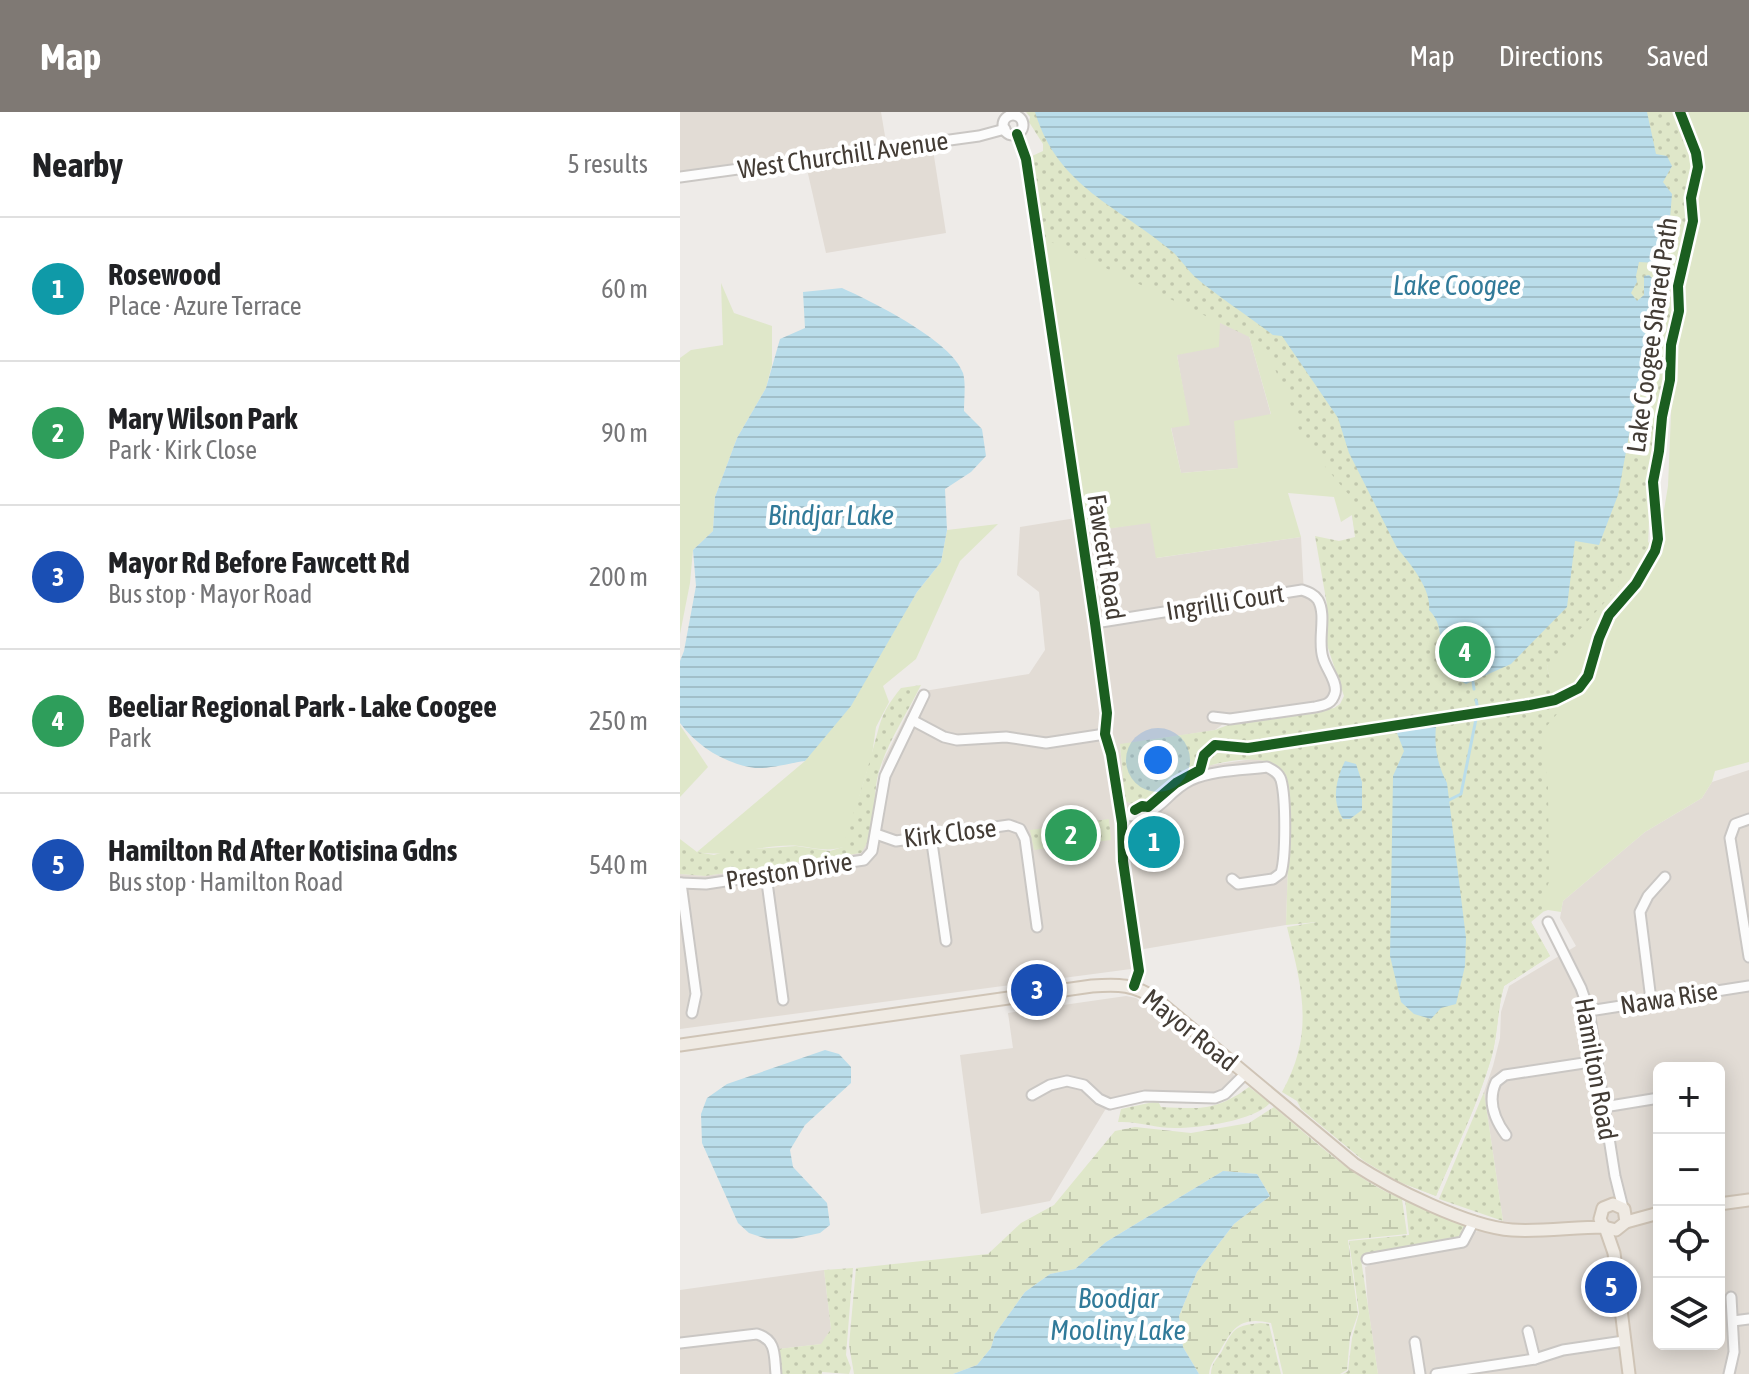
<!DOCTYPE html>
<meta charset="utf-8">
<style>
:root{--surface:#fff;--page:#f6f6f6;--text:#202124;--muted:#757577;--line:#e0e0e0;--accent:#7f7974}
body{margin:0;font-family:"Asap Condensed",sans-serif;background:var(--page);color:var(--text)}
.controls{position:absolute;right:24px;bottom:24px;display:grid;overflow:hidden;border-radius:12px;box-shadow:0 4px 20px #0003}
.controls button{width:72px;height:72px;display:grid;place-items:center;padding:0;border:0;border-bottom:2px solid var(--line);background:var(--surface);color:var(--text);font:40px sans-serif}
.you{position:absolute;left:478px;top:648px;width:28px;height:28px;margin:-20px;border:6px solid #fff;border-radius:50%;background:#1a73e8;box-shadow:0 0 0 12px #1a73e833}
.badge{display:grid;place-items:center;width:52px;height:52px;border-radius:50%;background:var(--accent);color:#fff;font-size:26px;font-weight:700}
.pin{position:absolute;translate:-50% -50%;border:4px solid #fff;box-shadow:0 2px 8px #0006}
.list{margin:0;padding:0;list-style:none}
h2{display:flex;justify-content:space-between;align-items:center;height:104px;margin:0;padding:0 32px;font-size:34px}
h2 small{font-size:26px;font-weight:400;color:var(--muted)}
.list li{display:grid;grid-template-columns:52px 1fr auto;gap:24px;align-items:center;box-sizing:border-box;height:144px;padding:0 32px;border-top:2px solid var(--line)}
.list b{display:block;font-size:30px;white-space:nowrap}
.list p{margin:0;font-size:26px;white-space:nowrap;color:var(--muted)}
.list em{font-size:26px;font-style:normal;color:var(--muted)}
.icon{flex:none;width:44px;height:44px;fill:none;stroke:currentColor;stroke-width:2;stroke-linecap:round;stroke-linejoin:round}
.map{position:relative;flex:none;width:1069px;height:1262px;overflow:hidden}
header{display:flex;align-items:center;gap:48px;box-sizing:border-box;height:112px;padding:0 40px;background:var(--accent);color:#fff}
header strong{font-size:38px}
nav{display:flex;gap:44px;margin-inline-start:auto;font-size:28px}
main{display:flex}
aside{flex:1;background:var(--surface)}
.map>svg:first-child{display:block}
.residential{fill:#e2dcd5;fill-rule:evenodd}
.grass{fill:#dfe7c9;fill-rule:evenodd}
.wetland{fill:url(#wetland-marsh)}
.park{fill:url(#park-dots)}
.water{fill:url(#water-rules)}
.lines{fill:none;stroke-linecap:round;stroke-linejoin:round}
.stream{stroke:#baddea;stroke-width:3}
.minor-casing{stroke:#cac7c4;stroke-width:13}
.major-casing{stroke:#cfc4b6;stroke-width:15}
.minor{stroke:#fcfcfc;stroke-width:9}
.major{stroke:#efeae3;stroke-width:11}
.cycleway-casing{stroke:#fff;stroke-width:15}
.cycleway{stroke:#1b5e20;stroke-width:10}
.labels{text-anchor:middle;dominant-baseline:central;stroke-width:8;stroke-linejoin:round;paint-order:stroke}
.street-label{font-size:26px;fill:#433c35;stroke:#fff}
.water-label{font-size:28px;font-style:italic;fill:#317a99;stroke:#fff}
</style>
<header>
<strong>Map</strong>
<nav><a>Map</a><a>Directions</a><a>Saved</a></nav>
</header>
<main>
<aside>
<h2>Nearby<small>5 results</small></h2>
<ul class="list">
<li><span class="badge" style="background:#0f9aa8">1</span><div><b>Rosewood</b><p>Place · Azure Terrace</p></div><em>60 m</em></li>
<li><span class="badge" style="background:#2e9e5b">2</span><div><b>Mary Wilson Park</b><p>Park · Kirk Close</p></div><em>90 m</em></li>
<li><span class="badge" style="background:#1a4fb4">3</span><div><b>Mayor Rd Before Fawcett Rd</b><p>Bus stop · Mayor Road</p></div><em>200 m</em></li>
<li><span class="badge" style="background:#2e9e5b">4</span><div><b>Beeliar Regional Park - Lake Coogee</b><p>Park</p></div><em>250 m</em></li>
<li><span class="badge" style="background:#1a4fb4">5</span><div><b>Hamilton Rd After Kotisina Gdns</b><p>Bus stop · Hamilton Road</p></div><em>540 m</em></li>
</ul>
</aside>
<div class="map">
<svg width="1069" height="1262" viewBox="0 0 1069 1262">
<defs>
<pattern id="wetland-marsh" width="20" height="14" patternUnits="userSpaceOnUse" patternTransform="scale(2)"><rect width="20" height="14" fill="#dfe7c9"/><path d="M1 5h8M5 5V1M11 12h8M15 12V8" fill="none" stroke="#c1c7ad"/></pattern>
<pattern id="park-dots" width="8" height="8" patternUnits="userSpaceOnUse" patternTransform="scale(2)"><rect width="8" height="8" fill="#dfe7c9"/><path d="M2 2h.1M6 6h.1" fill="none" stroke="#c1c7ad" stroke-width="1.8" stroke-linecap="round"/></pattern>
<pattern id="water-rules" width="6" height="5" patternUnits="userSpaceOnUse" patternTransform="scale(2)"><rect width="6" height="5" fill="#baddea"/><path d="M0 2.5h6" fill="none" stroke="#a1bfc9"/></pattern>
</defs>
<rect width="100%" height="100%" fill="#eeebe8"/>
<!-- residential -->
<g class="residential">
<path d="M0 0H201L206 30 251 25 266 121 146 141 126 53 0 70Z"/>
<path d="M539 210 569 224 591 303 558 356 501 361 491 315 509 312 497 243Z"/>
<path d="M402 405 405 420 471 410 477 446 621 425 624 482 635 492 638 546 652 574V581L645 589 555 603 535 618 440 633 445 688 455 695 467 693 503 664 524 654 580 646 601 655 604 661 609 720 606 813 464 837 451 857 0 917V762L25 764 181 741 203 649 238 580 349 562 365 538 359 480 337 463 340 415Z"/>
<path d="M1069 658V1262H698L688 1195 685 1155 704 1148 781 1135 795 1120 823 1109 804 980 813 954 820 926 821 900 829 874 896 834 880 806 883 789 965 720 1022 686 1032 670ZM979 956H1039V1232H979Z"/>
<path d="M446 884 456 886 552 958 554 964 549 974 534 983 440 989 425 998 370 1089 301 1102 280 943 333 936 328 901Z"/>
<path d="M144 1158 151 1217 142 1232 99 1237 102 1262H0V1178Z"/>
</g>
<!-- grass -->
<g class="grass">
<path d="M998 0 1016 52 1009 83 1011 107 995 175 998 199 989 232 988 268 978 305 977 336 970 362 968 431 981 416 988 374 994 230 1001 200 999 180 1015 116 1013 87 1021 55 1002 0H1069V650L1035 659 1032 670 1022 686 965 720 883 789 881 800 868 798 854 803 851 810 870 844 824 874C817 899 818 923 811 947 797 994 775 1039 756 1084L717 1069 704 999 869 564 867 555Z"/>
<path d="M374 44 593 223 658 306 676 426 672 403 661 410 654 385 608 381 621 425 476 446 470 411 404 420 352 45ZM540 210 569 224 591 302 554 309 558 356 501 361 491 316 510 313 497 243 539 235Z"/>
<path d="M41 171 54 201 92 214V253L86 276 57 326 35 385 33 419 13 438 10 471 0 522V246L11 238 43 233Z"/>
<path d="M318 412 280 449 236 547 203 574 209 590 196 615 192 643 164 735C147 740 136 736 119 734 86 731 47 746 17 740L125 649 206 531 237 480 261 450 267 418Z"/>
<path d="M0 613 28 655 0 685Z"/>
</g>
<!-- wetland -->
<path class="wetland" d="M594 995C635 1029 673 1067 722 1087L727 1122 668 1128 678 1202 670 1225 667 1258 660 1262H603L591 1211C561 1204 553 1215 540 1239 535 1247 530 1252 529 1262H519L503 1235 499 1204 517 1160 554 1112 590 1084 577 1062 543 1059 426 1130 395 1157 370 1162 345 1180 315 1222 311 1236 297 1253 273 1262H174L169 1233 176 1156 308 1142 341 1111 374 1093 435 1019 455 1015 511 1021 569 1011Z"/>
<!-- park -->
<g class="park">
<path d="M346 0H998L1016 52 1009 83 1011 107 995 175 998 199 989 232 988 268 978 305 977 336 970 362 968 433 941 472 867 554 877 602 865 616 862 627 868 675 869 770 863 784V800L851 810 870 844 824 874C817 899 818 923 811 947 797 994 775 1039 756 1084L717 1069 684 1049 621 997 617 989 602 980C635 921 622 876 607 815L637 810 606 813 609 720 604 661C591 636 526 651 505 663 492 670 483 686 471 692 467 693 463 694 459 695L445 689 440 632 535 618 548 613 654 596 660 592 664 584 647 533V493L635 424 659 429 675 425 669 383 622 327 611 294 584 232 363 126 352 44 363 39V32L349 10 350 5Z"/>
<path d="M241 573C227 602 206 632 198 663 192 689 197 719 181 741L25 764 0 762V727L17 740 34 743 47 739 116 734 150 739 163 735C172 704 183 675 191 644 201 612 198 604 221 576Z"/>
<path d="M429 707 431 728 354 738 350 718Z"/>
<path d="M569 975 590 991C574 1009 519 1016 495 1016 475 1016 458 1009 438 1010L441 997 478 989 481 995C521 997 536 999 569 975Z"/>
<path d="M804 980 823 1109 759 1087Z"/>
<path d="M725 1087 780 1108 786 1113V1120L778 1129 703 1140 681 1147 698 1262H663L668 1259 672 1226 679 1201 669 1129 729 1123Z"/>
<path d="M173 1156 166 1243 171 1256 169 1262 142 1260V1262H102L98 1237 141 1232 151 1217 144 1158Z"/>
<path d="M581 1211 589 1212 601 1262H531C531 1252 537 1247 542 1239 553 1217 555 1213 581 1211Z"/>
</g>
<!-- water -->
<g class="water">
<path d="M355 0H967L976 42 987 44 992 54 983 70 992 82 987 142C978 151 971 151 959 150L956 164 957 170 951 181 957 189 964 183V164L969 163 975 169 982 167V180L962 213 967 226 938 383 919 433 895 429 887 495 831 552 786 572C781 569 773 565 769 561 753 542 769 518 749 498 752 478 730 451 717 436L669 341 658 306 602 224 593 223C567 203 538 185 514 164 507 157 501 148 494 141 439 94 378 76 355 0Z"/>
<path d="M162 176C193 190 272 229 283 261 286 271 284 287 284 299L302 317 306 344 291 360 265 377 267 418 261 450 237 480 171 594 125 649C110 651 90 657 75 656 45 652 17 634 0 611V549L4 539 16 474 13 438 33 419 35 385 57 326 86 276 100 227 125 216 123 180Z"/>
<path d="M758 601C753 627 755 648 767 671L786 826 785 854 776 892 761 896 751 907 734 902 721 890 710 844 713 664 724 639 717 621 707 610Z"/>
<path d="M665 649 676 652 682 670V698L670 707H663C651 688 656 668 665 649Z"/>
<path d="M145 938 159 942 171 955V971L125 1013 110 1038 113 1055 147 1091 150 1113 140 1121 112 1127H87L69 1121 58 1111 22 1031 21 1002 27 986 47 972Z"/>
<path d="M543 1059 577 1062 590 1084 554 1112 517 1160 499 1204 503 1235 519 1262H273L297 1253 311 1236 315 1222 345 1180 370 1162 395 1157 426 1130Z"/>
</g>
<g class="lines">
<!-- stream -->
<g class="stream">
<path d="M793 570 794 577"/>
<path d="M769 688 781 682 798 597 796 588"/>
</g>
<defs>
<g id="minor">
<circle cx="333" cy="13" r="10"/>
<path d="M337 22 346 47 415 511 427 601 425 622 431 642 442 711 443 749 459 859 454 874"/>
<path d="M0 65 299 24 325 17"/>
<path d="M415 511 622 478C628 480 634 482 638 488 647 504 637 528 643 546 646 557 658 570 655 581 652 592 645 593 635 595L550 607 533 605"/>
<path d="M232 608 264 625 277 628 326 625 366 631 425 622"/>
<path d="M440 704C483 706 481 683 511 668 533 658 564 658 587 655 593 658 599 661 601 668 606 686 606 744 601 761L593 767 558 772 552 767"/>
<path d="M1069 707 1055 712 1050 726 1069 845"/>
<path d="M196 722 216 729 329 713 340 717 345 727 357 815"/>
<path d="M251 724 266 829"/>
<path d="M86 763 103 888"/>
<path d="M0 771 26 772 184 748 192 739 205 664 244 583"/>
<path d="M1 771 16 882 12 901"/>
<path d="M868 810 901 876 909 899 935 1064 943 1096"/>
<path d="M971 888 960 800 968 784 985 765"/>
<path d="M909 899 1069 874"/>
<path d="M352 983 370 973 387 969 404 973 419 987 430 992 465 984 535 986 545 982 565 962"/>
<path d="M924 995 979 986"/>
<path d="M826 1023C815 1008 807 989 816 970L825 963 917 949"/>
<path d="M687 1147 783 1130 794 1109"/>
<path d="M1053 1209 1069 1207"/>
<path d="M848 1219 855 1247"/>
<path d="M735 1230 740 1262"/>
<path d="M0 1231 77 1222C97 1228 94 1244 96 1262"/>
<path d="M756 1262 855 1247 883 1238 944 1229"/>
<path d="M1049 1262 1054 1240 1051 1185"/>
</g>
<g id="major">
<path d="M0 933 412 874C438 872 455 872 477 888L674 1052C711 1076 788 1115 832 1118 862 1120 893 1115 924 1115L936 1118 946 1110 944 1097 933 1092 923 1096 920 1107 924 1115"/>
<path d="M1039 1092 1069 1088"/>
<path d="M946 1110 979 1101"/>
<path d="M925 1115 934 1141 949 1262"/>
</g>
</defs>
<!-- minor casing -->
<use href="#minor" class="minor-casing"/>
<!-- major casing -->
<use href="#major" class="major-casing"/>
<!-- minor -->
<use href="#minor" class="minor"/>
<!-- major -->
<use href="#major" class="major"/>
<defs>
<g id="cycleway">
<path d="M337 22 346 47 415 511 427 601 425 622 431 642 442 711 443 749 459 859 454 874"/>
<path d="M455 698 462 694 468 695 496 671 520 658 524 643 535 633 568 636 850 593 875 588 899 576 908 564 919 526 929 503 956 472 975 439 978 427 973 370 979 339 982 305 990 268 991 233 999 199 998 174 1013 109 1011 86 1018 55 1016 41 1000 0"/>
</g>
</defs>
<!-- cycleway casing -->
<use href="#cycleway" class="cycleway-casing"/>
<!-- cycleway -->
<use href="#cycleway" class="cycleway"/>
</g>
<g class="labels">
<!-- street labels -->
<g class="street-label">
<text transform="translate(163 43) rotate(-8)">West Churchill Avenue</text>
<text transform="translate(972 223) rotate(-82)">Lake Coogee Shared Path</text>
<text transform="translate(426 445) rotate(81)">Fawcett Road</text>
<text transform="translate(545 490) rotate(-9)">Ingrilli Court</text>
<text transform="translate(270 721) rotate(-7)">Kirk Close</text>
<text transform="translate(109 759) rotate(-9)">Preston Drive</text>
<text transform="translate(989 886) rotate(-9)">Nawa Rise</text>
<text transform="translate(510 918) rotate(39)">Mayor Road</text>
<text transform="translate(916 957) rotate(80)">Hamilton Road</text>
</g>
<!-- water labels -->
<g class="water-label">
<text x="777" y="173">Lake Coogee</text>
<text x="151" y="403">Bindjar Lake</text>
<text x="438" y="1186">Boodjar<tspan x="438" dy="32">Mooliny Lake</tspan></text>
</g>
</g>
</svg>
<div class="controls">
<button>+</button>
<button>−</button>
<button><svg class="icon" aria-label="locate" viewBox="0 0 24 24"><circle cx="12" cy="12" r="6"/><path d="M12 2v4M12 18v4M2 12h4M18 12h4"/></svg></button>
<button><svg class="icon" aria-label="layers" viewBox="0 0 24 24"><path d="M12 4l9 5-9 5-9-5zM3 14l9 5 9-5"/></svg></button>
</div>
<div class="you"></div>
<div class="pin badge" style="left:474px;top:730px;background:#0f9aa8">1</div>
<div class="pin badge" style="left:391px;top:723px;background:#2e9e5b">2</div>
<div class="pin badge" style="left:357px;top:878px;background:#1a4fb4">3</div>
<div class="pin badge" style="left:785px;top:540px;background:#2e9e5b">4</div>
<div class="pin badge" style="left:931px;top:1175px;background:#1a4fb4">5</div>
</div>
</main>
